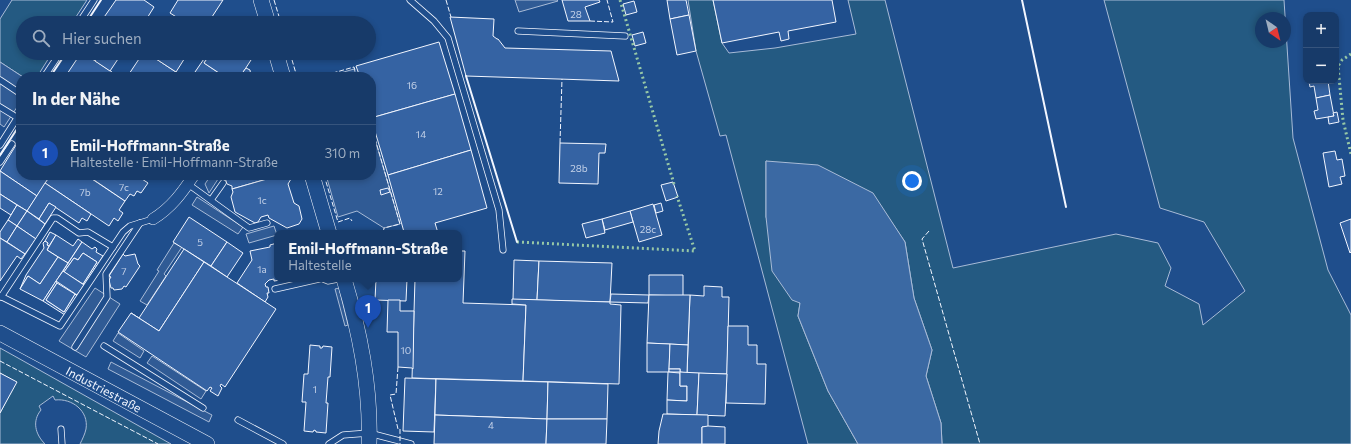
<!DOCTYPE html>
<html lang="de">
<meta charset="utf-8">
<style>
:root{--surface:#173a69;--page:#244571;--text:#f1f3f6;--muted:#9eadc0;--line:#36547d;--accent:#ffb74d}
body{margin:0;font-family:Commissioner,sans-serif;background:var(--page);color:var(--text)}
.controls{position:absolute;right:12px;top:12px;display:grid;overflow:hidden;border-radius:8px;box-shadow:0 2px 6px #0003}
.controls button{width:36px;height:36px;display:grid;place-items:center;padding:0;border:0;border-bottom:1px solid var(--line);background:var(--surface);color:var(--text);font:20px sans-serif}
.compass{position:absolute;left:1255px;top:12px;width:36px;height:36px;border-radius:50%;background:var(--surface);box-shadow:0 2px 6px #0003;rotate:145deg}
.you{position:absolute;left:912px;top:181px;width:14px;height:14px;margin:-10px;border:3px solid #fff;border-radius:50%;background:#1a73e8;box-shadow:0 0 0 6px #1a73e833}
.badge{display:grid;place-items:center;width:26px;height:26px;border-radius:50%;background:var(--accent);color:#fff;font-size:13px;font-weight:700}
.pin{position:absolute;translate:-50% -33px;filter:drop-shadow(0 1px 2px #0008)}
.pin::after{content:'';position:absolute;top:21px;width:14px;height:12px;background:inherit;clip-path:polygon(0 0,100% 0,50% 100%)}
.popup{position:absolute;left:274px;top:230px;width:188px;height:52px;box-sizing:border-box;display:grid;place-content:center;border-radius:8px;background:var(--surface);filter:drop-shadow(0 1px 3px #0005);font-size:13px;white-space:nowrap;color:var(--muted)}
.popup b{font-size:15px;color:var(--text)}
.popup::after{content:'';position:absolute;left:50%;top:100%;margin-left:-8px;border:8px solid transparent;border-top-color:var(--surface)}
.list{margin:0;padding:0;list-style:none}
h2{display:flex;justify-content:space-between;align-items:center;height:52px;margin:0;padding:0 16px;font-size:17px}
h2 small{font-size:13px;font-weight:400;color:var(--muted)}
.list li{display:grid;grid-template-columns:26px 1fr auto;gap:12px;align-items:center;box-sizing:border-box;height:56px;padding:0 16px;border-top:1px solid var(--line)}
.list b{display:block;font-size:15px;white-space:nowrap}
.list p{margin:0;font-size:13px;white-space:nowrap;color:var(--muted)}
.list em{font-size:13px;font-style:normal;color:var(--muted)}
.icon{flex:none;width:22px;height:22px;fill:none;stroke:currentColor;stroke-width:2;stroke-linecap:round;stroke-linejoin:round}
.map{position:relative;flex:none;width:1351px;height:444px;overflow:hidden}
.search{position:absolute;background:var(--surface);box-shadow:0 2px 6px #0003;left:16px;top:16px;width:360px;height:44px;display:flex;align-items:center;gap:10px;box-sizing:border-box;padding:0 14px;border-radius:22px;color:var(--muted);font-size:15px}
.panel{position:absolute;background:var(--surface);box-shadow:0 2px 6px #0003;left:16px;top:72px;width:360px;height:108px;border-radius:16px}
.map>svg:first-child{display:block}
.green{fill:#245a82;stroke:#a8bbd7;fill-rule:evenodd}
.parking{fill:#305b95;stroke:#a8bbd7}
.water{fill:#3b69a3;stroke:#a8bbd7}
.building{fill:#3563a3;stroke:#f2f6ff}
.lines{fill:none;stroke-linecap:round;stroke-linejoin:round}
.lane-casing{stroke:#f2f6ff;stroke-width:7}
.street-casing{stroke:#f2f6ff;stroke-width:12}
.secondary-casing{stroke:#f2f6ff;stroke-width:16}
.lane{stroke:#1f4e8c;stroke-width:5.5}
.street{stroke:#1f4e8c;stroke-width:11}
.secondary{stroke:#1f4e8c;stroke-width:15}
.hedge{stroke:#97c8a6;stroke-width:3;stroke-dasharray:2 3;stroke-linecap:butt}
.fence{stroke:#f2f6ff;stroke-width:1;stroke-dasharray:5 2;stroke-linecap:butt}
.wall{stroke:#f2f6ff;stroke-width:2}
.labels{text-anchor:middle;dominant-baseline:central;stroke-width:3;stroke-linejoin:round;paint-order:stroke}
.number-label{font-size:10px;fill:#c3d1e8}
.street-label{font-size:12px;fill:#f2f6ff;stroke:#1f4e8c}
</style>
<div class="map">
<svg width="1351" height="444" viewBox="0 0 1351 444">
<rect width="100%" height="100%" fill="#1f4e8c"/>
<!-- green -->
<g class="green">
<path d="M12 0H87L72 23H23V53H52L37 77H23L0 62V19Z"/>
<path d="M688 0H713L722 43 729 53 775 48 856 34 848 0H885L953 268 1116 234 1158 243 1171 268 1165 286 1199 304 1203 325 1245 291 1204 222 1160 208 1104 0H1284L1293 138 1328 270 1351 315V444H942L941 423 926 376 932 350 914 298 905 242 872 193 766 161V217L800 303 798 316 828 391 858 444H808L726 135 720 136 696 51ZM1261 18H1285V42H1261Z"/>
<path d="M0 348 18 358 171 444H80C82 440 85 434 86 429 89 411 72 398 55 400L53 396 39 406 41 410C32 421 35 434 45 444H0V413L16 382 0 373Z"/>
</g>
<!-- parking -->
<g class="parking">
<path d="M515 0H557L558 1 519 12Z"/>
<path d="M0 62 23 77H21V101L4 127 0 124Z"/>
<path d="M354 69 357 77H327Z"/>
<path d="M371 126 400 224 384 228 357 211 338 217 326 175H371Z"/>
<path d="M211 175 220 176 209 193 205 184Z"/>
<path d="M197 197 243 227 238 234 192 205Z"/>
<path d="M274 226 277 235 249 243 246 234Z"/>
<path d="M174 243 182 247 164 274 166 276 147 305 140 301 159 271 157 270Z"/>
<path d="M95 288 120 304 86 357 59 341Z"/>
<path d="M339 288 348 325 345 326 335 289Z"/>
<path d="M118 333 144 351 140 358 113 341Z"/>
<path d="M152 356 206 391 201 399 147 363Z"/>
<path d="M111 362 212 415 209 422 108 369Z"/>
</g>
<!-- water -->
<path class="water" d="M766 161 818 165 873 193 905 242 914 298 932 350 926 376 941 423 942 444H858L828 391 798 316 800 303 792 300 772 271 766 217Z"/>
<!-- building -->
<g class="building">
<path d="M116 0H144L154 7 144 23H100Z"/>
<path d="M178 0H223L208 23H186L170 13Z"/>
<path d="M562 0H599L600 2 585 7 590 21H568Z"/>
<path d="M667 0H686L689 15 670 19Z"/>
<path d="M713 0H832L836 22 788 31 789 39 781 41 779 32 722 43Z"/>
<path d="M634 1 637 12 626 15 623 4Z"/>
<path d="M689 15 696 51 677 55 670 19Z"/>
<path d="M450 17 494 19 493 36 497 39H498L505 48 611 51 619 81 466 76Z"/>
<path d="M643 32 646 43 635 46 632 35Z"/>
<path d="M439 42 455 94 371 118V77H360L356 66Z"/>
<path d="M81 53H83L112 72 109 77H65Z"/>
<path d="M100 53H122L110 71 95 61Z"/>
<path d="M143 53H147L176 72 172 77H127Z"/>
<path d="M147 53H188L176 72Z"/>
<path d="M208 53H211L204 63 225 77H203L195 72Z"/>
<path d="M211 53H239L251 60 240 77H225L204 63Z"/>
<path d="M246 68 250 70 251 77 240 76Z"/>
<path d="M1309 81H1328L1330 95 1316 98 1314 86 1310 87Z"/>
<path d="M455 94 471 150 388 175 371 118Z"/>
<path d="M1330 95 1334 116 1316 119 1314 111 1318 110 1316 98Z"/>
<path d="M1337 112 1339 122 1329 124 1328 117 1334 116 1333 113Z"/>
<path d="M21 137V175H51L37 196 0 171Z"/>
<path d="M560 143 606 144 605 153H599L598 184 559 183Z"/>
<path d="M471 150 487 208 435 223 438 233 404 232 388 175Z"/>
<path d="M1335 151 1337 160 1342 159 1345 176 1340 177 1342 184 1329 187 1323 153Z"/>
<path d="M0 171 37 196 27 211 0 194Z"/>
<path d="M51 175H86L125 201 119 210 123 213 118 221 114 218 109 226 45 183Z"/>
<path d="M93 175H136L148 183 141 193 137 191 134 196 130 194 125 201 91 178Z"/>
<path d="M224 175H281L232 189V186L227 184Z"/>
<path d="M281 175H290L291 179 288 184 294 203 299 206 302 219 299 224 287 228 269 218 268 215 261 217 258 222 255 223 235 212 231 197 233 192 232 189Z"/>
<path d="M673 182 678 197 666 201 661 185Z"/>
<path d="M45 183 91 214 87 221 82 218 79 223 49 203 39 219 27 211Z"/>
<path d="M388 188 390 192 381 195 380 190Z"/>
<path d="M0 194 17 205 11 215 0 208Z"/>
<path d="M49 203 56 207 45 224 39 219Z"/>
<path d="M661 203 663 211 656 213 654 205Z"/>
<path d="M653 204 662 235 639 242 630 211Z"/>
<path d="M17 205 27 211 17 226 8 220Z"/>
<path d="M27 211 45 224 36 239 17 226Z"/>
<path d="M630 211 633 222 605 230 602 219Z"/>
<path d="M189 217 227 242 211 266 173 242Z"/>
<path d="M602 219 605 233 586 238 582 224Z"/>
<path d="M1351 219V252L1350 253 1340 223Z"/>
<path d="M8 220 17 226 7 242 0 238V232Z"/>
<path d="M17 226 36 239 25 254 7 242Z"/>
<path d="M50 232 56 235 49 246 47 245 48 243 45 241Z"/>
<path d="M56 235 73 246 78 239 82 242 68 263 47 250Z"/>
<path d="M0 238 25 254 21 259 17 256 0 281Z"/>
<path d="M45 241 48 243 47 245 49 246 47 250 58 257 40 284 28 276 20 289 26 275 44 248 43 243Z"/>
<path d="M82 242 92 249 95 247 97 249 96 252 103 256 84 285 83 284 97 262 83 253 78 260 74 258 64 272 63 271Z"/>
<path d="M227 242 243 253 227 277 211 266Z"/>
<path d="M277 243V279H287L274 281V279L269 280 265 284 266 287H268L269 293H267L268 297 265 302 237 283 252 260 250 251 270 247V245Z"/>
<path d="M184 249 204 262 159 331 131 313 139 318Z"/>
<path d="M459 251H465L463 303 526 305 523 381 412 378 415 279H459Z"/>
<path d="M83 253 97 262 83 284 64 272 74 258 78 260Z"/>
<path d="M123 254 125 256 135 254 138 264 140 266 126 287 124 286 122 289 114 290 113 288H111L109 280 111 277 109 276Z"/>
<path d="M58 257 68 263 43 301 20 289 28 276 40 284Z"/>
<path d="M514 260 539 261 537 300H513Z"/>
<path d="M539 261 612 263 610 302 537 300Z"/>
<path d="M204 262 276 309 225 387 221 384 220 386 222 388 218 396 210 391 212 388 210 387 207 391 118 332 131 313 159 331Z"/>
<path d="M63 271 84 285 77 295 56 281Z"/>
<path d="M649 275H683V296L649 295Z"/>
<path d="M376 279H407L406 301 375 300Z"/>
<path d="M56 281 57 283 46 300 64 312 75 294 77 296 65 315 43 301Z"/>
<path d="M57 283 75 294 64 312 46 300Z"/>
<path d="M704 286 722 287V297H729L727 374 687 373 690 295 704 296Z"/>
<path d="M611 294 649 295 648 303 610 302Z"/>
<path d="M649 295H690L688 345 647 343Z"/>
<path d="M512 299 610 302V304L621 305 619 384 523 381 526 305 512 304Z"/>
<path d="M388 300H400V311H414L413 369 412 368 398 367V332H387Z"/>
<path d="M728 326H748V345H757V364H766L765 404 726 403Z"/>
<path d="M647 343 670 344 669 372H647Z"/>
<path d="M670 344 688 345 687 373 680 372V369H669Z"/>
<path d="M310 345 320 346V348H322L323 346 332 347 330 377H328L326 403H328L326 433 316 432V431L314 430 313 432 304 431 306 402H302L304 374H308Z"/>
<rect x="669" y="369" width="11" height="3"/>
<path d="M668 372 680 373V386H687V401L667 400Z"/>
<path d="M680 372 699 373 697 415 667 414V400L687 401V386H680Z"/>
<path d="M0 373 17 382 0 413Z"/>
<path d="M699 373 727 374 725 416 697 415Z"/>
<path d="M405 378 436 379 434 432 403 431Z"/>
<path d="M436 379 548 382 547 419 435 415Z"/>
<path d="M548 382 608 384 607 419H547Z"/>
<path d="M663 414 708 415V427H702V444H658L659 431Z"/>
<path d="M435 415 547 419 546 444H434Z"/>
<path d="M547 419H607L606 444H546Z"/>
<path d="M708 426 725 427V444H702V427Z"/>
</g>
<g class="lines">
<defs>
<g id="lane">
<path d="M410 0 434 21 448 38 499 210 503 250"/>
<path d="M79 23 94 0"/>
<path d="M518 31 625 36"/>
<path d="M44 77 60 53"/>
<path d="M0 80 21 94"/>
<path d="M0 107 18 118"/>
<path d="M0 145 21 112"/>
<path d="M0 162 12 144"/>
<path d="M188 184 249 228 267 223"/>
<path d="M211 200 223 183"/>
<path d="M323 279 328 281 338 279"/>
<path d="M275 289 319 279"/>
<path d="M0 296 60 326 123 232 130 226 153 219"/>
<path d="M1 297 53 218H57L79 233 88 232 113 247"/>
<path d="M104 346 203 408"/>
<path d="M75 347 107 297 106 274 140 223"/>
<path d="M238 420 283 444"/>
<path d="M61 429 62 444"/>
<path d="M329 444 343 435 369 433 411 444"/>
</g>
<path id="street" d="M153 219C171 208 182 193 194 175"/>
<g id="secondary">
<path d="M261 0 268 23"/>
<path d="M276 53 283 77"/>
<path d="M312 175 329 233"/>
<path d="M344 279C360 332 371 389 369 444"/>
<path d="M0 333 207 444"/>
</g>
</defs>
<!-- lane casing -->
<use href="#lane" class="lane-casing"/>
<!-- street casing -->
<use href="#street" class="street-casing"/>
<!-- secondary casing -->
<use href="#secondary" class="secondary-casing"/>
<!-- lane -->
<use href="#lane" class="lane"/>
<!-- street -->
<use href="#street" class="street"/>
<!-- secondary -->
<use href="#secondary" class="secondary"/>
<!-- hedge -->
<g class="hedge">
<path d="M620 0 674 184"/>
<path d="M1351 54 1342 60 1338 66 1343 120 1351 154"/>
<path d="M517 242 695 251 677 196"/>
</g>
<!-- fence -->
<g class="fence">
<path d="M274 0 281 23"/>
<path d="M446 0 451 17"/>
<path d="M590 21 613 22 607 0"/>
<path d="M290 53 297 77"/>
<path d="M319 77 354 67 357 77"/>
<path d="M371 125 400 224 384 228 383 233"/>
<path d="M560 143 562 79"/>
<path d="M324 175 338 222 350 218 352 221"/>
<path d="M929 231 922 239 980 444"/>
<path d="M0 361 158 444"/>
<path d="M398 367 396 394 390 395 398 429H400V444"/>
</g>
<!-- wall -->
<g class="wall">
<path d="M1022 0 1066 207"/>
<path d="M86 23 101 0"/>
<path d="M466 76 517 242"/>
<path d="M50 77 66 53"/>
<path d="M0 155 17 129"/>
</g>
</g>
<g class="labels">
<!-- number labels -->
<g class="number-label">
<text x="576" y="14">28</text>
<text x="412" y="85">16</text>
<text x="421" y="134">14</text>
<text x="579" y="168">28b</text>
<text x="124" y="187">7c</text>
<text x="438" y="191">12</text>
<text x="85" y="192">7b</text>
<text x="262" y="200">1c</text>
<text x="648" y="229">28c</text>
<text x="200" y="242">5</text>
<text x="262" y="269">1a</text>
<text x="124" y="271">7</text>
<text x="406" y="350">10</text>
<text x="315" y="389">1</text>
<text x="491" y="425">4</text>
</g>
<!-- street labels -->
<g class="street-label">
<text transform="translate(104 389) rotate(28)">Industriestraße</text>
</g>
</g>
</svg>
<div class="controls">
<button>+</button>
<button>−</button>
</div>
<svg class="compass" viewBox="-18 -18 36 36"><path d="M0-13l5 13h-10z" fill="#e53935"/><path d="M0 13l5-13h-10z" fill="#9eadc0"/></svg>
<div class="you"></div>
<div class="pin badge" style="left:368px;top:328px;background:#1a4fb4">1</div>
<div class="popup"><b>Emil-Hoffmann-Straße</b>Haltestelle</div>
<div class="search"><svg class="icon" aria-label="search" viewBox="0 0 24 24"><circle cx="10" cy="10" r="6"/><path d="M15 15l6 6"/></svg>Hier suchen</div>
<section class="panel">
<h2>In der Nähe<small></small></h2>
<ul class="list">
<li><span class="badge" style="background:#1a4fb4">1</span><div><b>Emil-Hoffmann-Straße</b><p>Haltestelle · Emil-Hoffmann-Straße</p></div><em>310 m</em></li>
</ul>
</section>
</div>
